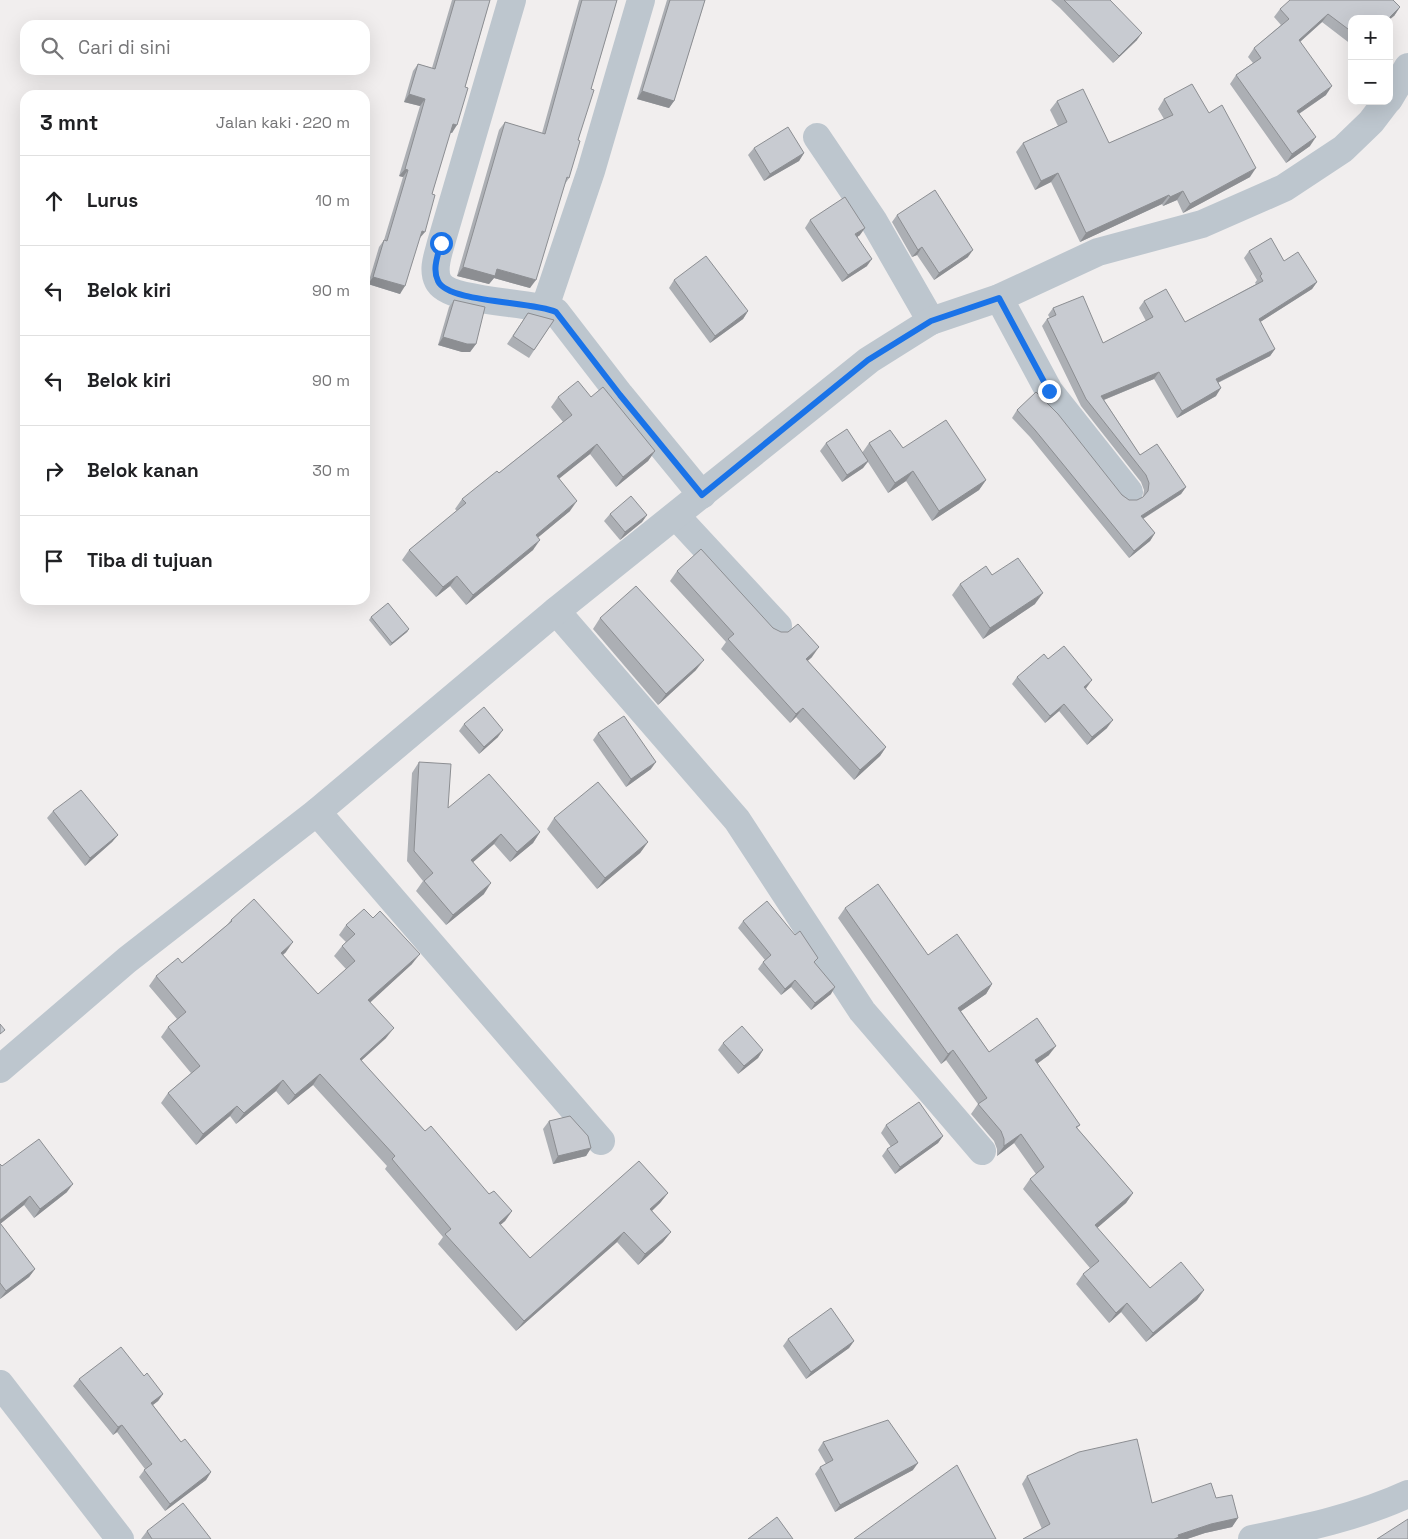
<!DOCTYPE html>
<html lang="id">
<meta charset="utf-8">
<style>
:root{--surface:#fff;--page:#f6f6f6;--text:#202124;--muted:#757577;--line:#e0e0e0}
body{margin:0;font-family:"Space Grotesk",sans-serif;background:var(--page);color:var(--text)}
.controls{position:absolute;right:15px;top:15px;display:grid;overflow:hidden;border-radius:10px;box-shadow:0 5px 20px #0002}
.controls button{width:45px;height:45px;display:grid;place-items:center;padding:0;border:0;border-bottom:1px solid var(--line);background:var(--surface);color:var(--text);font:25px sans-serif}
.stop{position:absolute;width:15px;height:15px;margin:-11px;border:4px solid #1a73e8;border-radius:50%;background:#fff}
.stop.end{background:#1a73e8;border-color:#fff;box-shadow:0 1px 5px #0008}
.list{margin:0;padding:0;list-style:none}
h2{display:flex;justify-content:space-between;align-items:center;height:65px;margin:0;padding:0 20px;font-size:21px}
h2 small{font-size:16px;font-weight:400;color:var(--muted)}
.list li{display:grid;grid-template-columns:32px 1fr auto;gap:15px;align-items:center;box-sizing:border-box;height:90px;padding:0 20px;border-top:1px solid var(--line)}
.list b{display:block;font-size:19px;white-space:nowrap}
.list em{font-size:16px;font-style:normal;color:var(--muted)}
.icon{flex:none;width:28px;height:28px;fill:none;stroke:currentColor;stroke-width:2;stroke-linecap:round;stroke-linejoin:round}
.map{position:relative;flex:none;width:1408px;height:1539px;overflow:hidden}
.search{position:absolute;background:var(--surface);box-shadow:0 5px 20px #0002;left:20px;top:20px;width:350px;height:55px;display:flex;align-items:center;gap:12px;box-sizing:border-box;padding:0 18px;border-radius:15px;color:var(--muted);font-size:19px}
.panel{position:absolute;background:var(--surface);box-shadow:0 5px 20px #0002;left:20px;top:90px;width:350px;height:515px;border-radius:15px}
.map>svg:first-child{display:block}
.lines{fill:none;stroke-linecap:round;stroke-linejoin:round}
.minor{stroke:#bdc6ce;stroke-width:28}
.wall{fill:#acafb4}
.shaded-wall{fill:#8c8e92}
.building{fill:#c8cbd1;stroke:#8c8e92}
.route{stroke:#1a73e8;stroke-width:6}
</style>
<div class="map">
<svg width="1408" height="1539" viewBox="0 0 1408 1539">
<rect width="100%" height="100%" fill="#f1eeee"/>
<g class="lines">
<!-- minor -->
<g class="minor">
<path d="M512 0 441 243C438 255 432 269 438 281 448 303 532 301 556 312L620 395 702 495"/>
<path d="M1389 99 1408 67"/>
<path d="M817 137 873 220 931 321"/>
<path d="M999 298 1049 391 1129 492"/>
<path d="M545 307 591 171 641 0"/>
<path d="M676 516 778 626"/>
<path d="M556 611 737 820 862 1011 982 1151"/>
<path d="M317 812 601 1141"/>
<path d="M0 1069 127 960 317 812 556 611 869 360 931 321 999 298 1098 252 1202 224 1284 188 1343 149 1371 122 1387 101"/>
<path d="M0 1384 120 1539"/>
<path d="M1252 1539C1305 1528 1358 1517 1408 1494"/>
</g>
</g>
<!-- wall -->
<g class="wall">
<path d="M452 0H490L452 133 450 132 419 239 400 294 368 284 379 247 384 240 403 177 399 176 420 106 404 102 413 71 418 64 432 68Z"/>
<path d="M579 0H617L591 89 569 178 565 184 530 288 494 278 489 284 457 276 499 130 505 122 542 133Z"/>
<path d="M667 0H705L674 101 669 108 637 99Z"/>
<path d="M1051 0H1110L1137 40 1113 63 1060 8Z"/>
<path d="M1400 7 1394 16 1352 19V45L1322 22 1300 42 1326 95 1299 114 1310 146 1286 163 1230 84 1236 75 1253 63 1248 57 1254 48 1281 25 1274 17 1280 9Z"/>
<path d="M1164 99 1209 113 1250 177 1183 213 1177 200 1163 206 1162 204 1080 242 1051 182 1035 190 1016 152 1023 143 1058 126 1050 110 1057 101 1109 143 1164 119 1158 109Z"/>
<path d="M754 148 804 153 799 161 764 181 748 155Z"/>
<path d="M897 215 968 257 934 280 917 255 912 257 892 222Z"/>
<path d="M810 220 860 235 857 237 867 266 842 282 805 228Z"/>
<path d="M1249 251 1284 261 1317 282 1312 289 1260 322 1275 349 1270 356 1218 383 1216 396 1177 418 1154 379 1104 400 1140 455 1186 487 1181 494 1143 519 1155 533 1150 541 1129 558 1030 437 1012 418 1017 410 1129 500H1137L1143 497 1144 490 1141 482 1081 406 1042 326 1047 319 1050 318 1048 315 1053 308 1103 343 1146 321 1139 308 1144 301 1185 322 1256 284 1255 283 1257 280 1244 258Z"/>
<path d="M674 280 748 311 743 319 710 343 669 288Z"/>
<path d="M454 300 476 344 470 352H462L438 345 449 307Z"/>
<path d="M528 313 554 320 529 358 507 344Z"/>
<path d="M558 397H591L655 451 648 461 616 487 590 454 559 478 570 511 538 537 533 550 466 605 450 586 436 597 402 560 409 550 457 511 455 509 462 499 499 473 563 422 551 407Z"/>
<path d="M826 443 862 453 869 443 903 448 986 480 979 490 932 521 906 481 888 493 868 462 863 468 842 482 820 451Z"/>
<path d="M610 514 647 515 642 522 620 540 604 521Z"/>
<path d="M677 571 773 628 812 657 807 661 886 747 880 756 854 780 796 717 790 723 721 649 726 642 670 581Z"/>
<path d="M992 575 1035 604 983 639 952 595 960 584Z"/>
<path d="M371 617 409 629 407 632 390 646 369 620Z"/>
<path d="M600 618 696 670 658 705 593 629Z"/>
<path d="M1048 659 1087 687 1086 688 1107 728 1087 745 1059 711 1045 723 1012 684 1017 677Z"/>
<path d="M464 724 498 737 479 754 459 731Z"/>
<path d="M598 733 651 769 626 787 593 740Z"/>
<path d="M419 762 448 808 540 832 533 843 510 862 494 844 473 862 484 894 446 925 416 891 423 881 407 861 412 773Z"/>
<path d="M53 811 118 835 112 842 85 866 47 818Z"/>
<path d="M554 818 648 842 640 853 597 889 547 829Z"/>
<path d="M845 908 928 955 992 984 986 994 961 1011 989 1052 1049 1055 1037 1064 1080 1125 1077 1128 1133 1193 1126 1203 1097 1228 1150 1288 1204 1290 1197 1300 1146 1342 1121 1312 1109 1323 1076 1284 1083 1274 1090 1268 1023 1189 1030 1179 1036 1174 1014 1143 997 1156V1149L994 1141 971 1114 978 1104 946 1060 941 1064 838 918Z"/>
<path d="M231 920 286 952 283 955 318 994 346 969 334 956 342 946 346 942 339 935 346 925 412 964 370 1002 386 1038 361 1061 425 1131 489 1194 512 1211 505 1221 500 1225 530 1258 668 1193 660 1203 652 1211 671 1232 663 1242 638 1265 617 1242 516 1331 438 1244 443 1237 385 1169 387 1166 313 1085 288 1105 276 1091 236 1124 230 1116 196 1145 161 1103 168 1093 191 1073 161 1037 168 1027 177 1019 149 986 156 976 182 963 227 925Z"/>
<path d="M743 921 814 963 831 994 811 1010 791 987 781 995 758 969 763 962 765 960 738 928Z"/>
<path d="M723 1043 763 1050 758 1058 738 1074 718 1050Z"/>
<path d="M549 1121 591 1148 586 1156 553 1164 543 1129Z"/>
<path d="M886 1125 943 1136 938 1143 895 1174 882 1156 887 1149 891 1147 881 1133Z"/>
<path d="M0 1164 2 1166 67 1192 34 1218 24 1205 0 1224 35 1269 29 1277 0 1299Z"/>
<path d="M788 1339 854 1341 849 1348 806 1379 783 1346Z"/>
<path d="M144 1376 163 1394 158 1401 153 1405 181 1442 211 1472 206 1480 165 1511 139 1477 145 1469 117 1432 113 1435 73 1386 79 1379Z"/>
<path d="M823 1442 913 1470 835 1512 815 1474 820 1467 826 1464 818 1450Z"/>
<path d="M1027 1476 1152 1503 1216 1498 1238 1518 1232 1527 1205 1533 1187 1539H1023L1042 1529 1022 1484Z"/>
<path d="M147 1531 211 1539H141Z"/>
</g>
<!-- shaded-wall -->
<g class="shaded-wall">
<path d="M1400 7 1394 16 1389 20V19H1388Z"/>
<path d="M1328 14 1322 22 1293 48 1299 40Z"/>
<path d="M1142 33 1137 40 1113 63 1119 56Z"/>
<path d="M1332 86 1326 95 1291 119 1297 111Z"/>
<path d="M642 91 674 101 669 108 637 99Z"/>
<path d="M409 94 425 99 420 106 404 102Z"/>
<path d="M453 124 457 125 452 133 447 131Z"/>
<path d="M1316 137 1310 146 1286 163 1292 154Z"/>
<path d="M804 153 799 161 764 181 770 174Z"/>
<path d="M1256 168 1250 177 1183 213 1190 204Z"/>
<path d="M405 169 408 170 403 177 399 176Z"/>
<path d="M1058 173 1051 182 1035 190 1041 181Z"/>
<path d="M1183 191 1177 200 1163 206 1170 197Z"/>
<path d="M1169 195 1162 204 1080 242 1086 233Z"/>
<path d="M865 228 860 235 850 242 855 234Z"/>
<path d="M422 231 425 232 419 239Z"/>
<path d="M922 247 917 255 912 257 918 250Z"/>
<path d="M973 250 968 257 934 280 939 273Z"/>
<path d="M872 259 867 266 842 282 848 275Z"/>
<path d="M463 267 497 269 536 280 530 288 494 278 489 284 457 276Z"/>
<path d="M373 277 405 286 400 294 368 284Z"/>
<path d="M1317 282 1312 289 1254 326 1259 319Z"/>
<path d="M748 311 743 319 710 343 715 336Z"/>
<path d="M443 337 476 344 470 352H462L438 345Z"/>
<path d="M1275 349 1270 356 1211 386 1216 379Z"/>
<path d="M1159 372 1154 379 1096 403 1101 396Z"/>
<path d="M1221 388 1216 396 1177 418 1182 411Z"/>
<path d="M597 444 590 454 550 486 557 476Z"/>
<path d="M655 451 648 461 616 487 623 477Z"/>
<path d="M868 461 863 468 842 482 847 475Z"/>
<path d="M913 471 906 481 888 493 895 483Z"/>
<path d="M986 480 979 490 932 521 939 511Z"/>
<path d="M1186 487 1181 494 1136 523 1141 516Z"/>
<path d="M577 501 570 511 529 545 536 535Z"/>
<path d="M647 515 642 522 620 540 625 532Z"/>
<path d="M1155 533 1150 541 1129 558 1134 551Z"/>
<path d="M540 540 533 550 466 605 473 595Z"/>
<path d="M457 576 450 586 436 597 443 587Z"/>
<path d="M1043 593 1035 604 983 639 990 628Z"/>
<path d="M409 629 407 632 390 646 392 643Z"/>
<path d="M819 647 812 657 799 669 806 659Z"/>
<path d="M704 660 696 670 658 705 666 694Z"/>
<path d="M1092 680 1087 687 1079 694 1084 687Z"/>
<path d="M1064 704 1059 711 1045 723 1050 716Z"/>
<path d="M803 708 796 717 790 723 796 714Z"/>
<path d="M1113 720 1107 728 1087 745 1092 737Z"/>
<path d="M503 730 498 737 479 754 484 747Z"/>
<path d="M886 747 880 756 854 780 860 770Z"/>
<path d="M656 762 651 769 626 787 631 779Z"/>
<path d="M540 832 533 843 510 862 517 852Z"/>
<path d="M501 834 494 844 464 870 471 860Z"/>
<path d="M118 835 112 842 85 866 90 858Z"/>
<path d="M648 842 640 853 597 889 605 878Z"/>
<path d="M491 883 484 894 446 925 453 915Z"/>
<path d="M293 942 286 952 273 963 281 953Z"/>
<path d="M420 954 412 964 361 1011 368 1000Z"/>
<path d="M795 980 791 987 781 995 785 989Z"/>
<path d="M992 984 986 994 951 1018 958 1008Z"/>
<path d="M835 987 831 994 811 1010 815 1003Z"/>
<path d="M394 1028 386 1038 352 1069 360 1059Z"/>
<path d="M1056 1046 1049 1055 1028 1070 1035 1060Z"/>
<path d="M763 1050 758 1058 738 1074 744 1066Z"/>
<path d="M953 1050 946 1060 941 1064 948 1054Z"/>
<path d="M320 1074 313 1085 288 1105 295 1095Z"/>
<path d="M283 1080 276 1091 236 1124 244 1113Z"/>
<path d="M237 1106 230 1116 196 1145 203 1134Z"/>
<path d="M1021 1134 1014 1143 997 1156 1004 1146Z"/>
<path d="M943 1136 938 1143 895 1174 900 1167Z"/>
<path d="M591 1148 586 1156 553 1164 558 1156Z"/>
<path d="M73 1184 67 1192 34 1218 40 1209Z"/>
<path d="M668 1193 660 1203 643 1219 650 1209Z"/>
<path d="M1133 1193 1126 1203 1089 1235 1095 1225Z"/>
<path d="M30 1196 24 1205 0 1224V1220Z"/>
<path d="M512 1211 505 1221 491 1233 499 1223Z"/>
<path d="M624 1232 617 1242 516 1331 524 1321Z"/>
<path d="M671 1232 663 1242 638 1265 645 1254Z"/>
<path d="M35 1269 29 1277 0 1299 6 1291Z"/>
<path d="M1204 1290 1197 1300 1146 1342 1153 1333Z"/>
<path d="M1127 1303 1121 1312 1109 1323 1116 1313Z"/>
<path d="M854 1341 849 1348 806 1379 811 1372Z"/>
<path d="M163 1394 158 1401 146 1410 151 1403Z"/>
<path d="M122 1425 117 1432 113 1435 118 1427Z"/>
<path d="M918 1463 913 1470 835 1512 840 1505Z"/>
<path d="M211 1472 206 1480 165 1511 170 1504Z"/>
<path d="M1238 1518 1232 1527 1205 1533 1187 1539H1174L1178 1535 1211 1524Z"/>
</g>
<!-- building -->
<g class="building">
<path d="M455 0H490L465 87 468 88 457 125 453 124 432 194 435 195 425 232 422 231 405 286 373 277 384 240 387 241 408 170 405 169 425 99 409 94 418 64 435 69Z"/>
<path d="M582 0H617L591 89 594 90 578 140 580 141 569 178 567 177 536 280 497 269 495 276 463 267 505 122 545 134Z"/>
<path d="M670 0H705L674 101 642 91Z"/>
<path d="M1064 0H1110L1142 33 1119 56Z"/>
<path d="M1290 0H1393L1400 7 1388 19H1352V32L1328 14 1299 40 1332 86 1297 111 1316 137 1292 154 1236 75 1261 58 1254 48 1289 19 1280 9Z"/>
<path d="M1192 84 1209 113 1222 105 1256 168 1190 204 1183 191 1170 197 1169 195 1086 233 1058 173 1041 181 1023 143 1067 122 1057 101 1083 89 1109 143 1173 115 1164 99Z"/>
<path d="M788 127 804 153 770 174 754 148Z"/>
<path d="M935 190 973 250 939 273 922 247 918 250 897 215Z"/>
<path d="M845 197 865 228 855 234 872 259 848 275 810 220Z"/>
<path d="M1271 238 1284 261 1298 252 1317 282 1259 319 1275 349 1216 379 1221 388 1182 411 1159 372 1101 396 1140 455 1157 444 1186 487 1141 516 1155 533 1134 551 1035 430 1017 410 1036 392 1058 414 1122 495 1129 500H1137L1143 497 1148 491 1149 483 1146 475 1086 399 1047 319 1056 315 1053 308 1083 296 1103 343 1153 317 1144 301 1166 289 1185 322 1263 281 1260 276 1262 274 1249 251Z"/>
<path d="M706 256 748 311 715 336 674 280Z"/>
<path d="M454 300 485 307 476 344H467L443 337Z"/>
<path d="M528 313 554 320 534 350 513 336Z"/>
<path d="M578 381 591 397 603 387 655 451 623 477 597 444 557 476 577 501 536 535 540 540 473 595 457 576 443 587 409 550 466 503 462 499 497 471 499 473 572 415 558 397Z"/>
<path d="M946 420 986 480 939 511 913 471 895 483 869 443 890 430 903 448Z"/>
<path d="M847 429 868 461 847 475 826 443Z"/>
<path d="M631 496 647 515 625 532 610 514Z"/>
<path d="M701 549 773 628 781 632H788L798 624 819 647 806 659 886 747 860 770 803 708 796 714 728 639 734 634 677 571Z"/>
<path d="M1018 558 1043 593 990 628 960 584 986 566 992 575Z"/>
<path d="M636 586 704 660 666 694 600 618Z"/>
<path d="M388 603 409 629 392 643 371 617Z"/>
<path d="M1064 646 1092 680 1084 687 1113 720 1092 737 1064 704 1050 716 1017 677 1044 654 1048 659Z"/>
<path d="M484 707 503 730 484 747 464 724Z"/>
<path d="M624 716 656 762 631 779 598 733Z"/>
<path d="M419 762 451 764 448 808 489 774 540 832 517 852 501 834 471 860 491 883 453 915 424 881 433 873 414 851Z"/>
<path d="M598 782 648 842 605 878 554 818Z"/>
<path d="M81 790 118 835 90 858 53 811Z"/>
<path d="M878 884 928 955 957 934 992 984 958 1008 989 1052 1037 1018 1056 1046 1035 1060 1080 1125 1076 1127 1133 1193 1095 1225 1150 1288 1181 1262 1204 1290 1153 1333 1127 1303 1116 1313 1083 1274 1099 1261 1030 1179 1044 1167 1021 1134 1004 1146V1139L1001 1131 978 1104 987 1098 953 1050 948 1054 845 908Z"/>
<path d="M254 899 293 942 281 953 318 994 355 961 342 946 355 934 346 925 364 909 373 918 380 911 420 954 368 1000 394 1028 360 1059 425 1131 431 1126 489 1194 494 1191 512 1211 499 1223 530 1258 639 1161 668 1193 650 1209 671 1232 645 1254 624 1232 524 1321 445 1234 451 1229 392 1159 395 1156 320 1074 295 1095 283 1080 244 1113 237 1106 203 1134 168 1093 200 1066 168 1027 186 1012 156 976 178 958 182 963 232 921 231 920Z"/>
<path d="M767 901 795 935 800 931 818 958 814 962 835 987 815 1003 795 980 785 989 763 962 771 955 743 921Z"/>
<path d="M0 1024 5 1030 0 1034Z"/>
<path d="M742 1026 763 1050 744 1066 723 1043Z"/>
<path d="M919 1102 943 1136 900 1167 887 1149 898 1142 886 1125Z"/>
<path d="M570 1116 588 1136 591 1148 558 1156 549 1121Z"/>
<path d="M39 1139 73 1184 40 1209 30 1196 0 1220V1164L2 1166Z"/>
<path d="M0 1223 35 1269 6 1291 0 1283Z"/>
<path d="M831 1308 854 1341 811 1372 788 1339Z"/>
<path d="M121 1347 144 1376 147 1373 163 1394 151 1403 181 1442 185 1439 211 1472 170 1504 144 1470 152 1464 122 1425 118 1427 79 1379Z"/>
<path d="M888 1420 918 1463 840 1505 820 1467 833 1460 823 1442Z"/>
<path d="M1137 1439 1152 1503 1211 1483 1216 1498 1232 1495 1238 1518 1211 1524 1178 1535 1179 1537 1174 1539H1023L1050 1524 1027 1476 1079 1452Z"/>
<path d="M957 1465 996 1539H854Z"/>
<path d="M183 1503 211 1539H152L147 1531Z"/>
<path d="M777 1517 793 1539H748Z"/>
<path d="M1408 1519V1539H1377Z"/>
</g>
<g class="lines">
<!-- route -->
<path class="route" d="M441 243C438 255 432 269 438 281 448 303 532 301 556 312L620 395 702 495 868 360 931 321 999 298 1049 391"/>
</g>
</svg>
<div class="controls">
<button>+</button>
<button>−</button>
</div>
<div class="stop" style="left:441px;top:243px"></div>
<div class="stop end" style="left:1049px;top:391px"></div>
<div class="search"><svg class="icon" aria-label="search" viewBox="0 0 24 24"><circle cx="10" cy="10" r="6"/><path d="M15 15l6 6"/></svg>Cari di sini</div>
<section class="panel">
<h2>3 mnt<small>Jalan kaki · 220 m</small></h2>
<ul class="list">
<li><svg class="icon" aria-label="ahead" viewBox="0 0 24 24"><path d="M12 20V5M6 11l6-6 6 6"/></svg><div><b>Lurus</b></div><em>10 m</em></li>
<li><svg class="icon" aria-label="left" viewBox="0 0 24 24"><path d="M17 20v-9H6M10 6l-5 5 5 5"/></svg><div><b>Belok kiri</b></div><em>90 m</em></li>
<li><svg class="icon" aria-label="left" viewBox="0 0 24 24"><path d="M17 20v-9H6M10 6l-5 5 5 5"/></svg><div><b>Belok kiri</b></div><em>90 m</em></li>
<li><svg class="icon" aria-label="right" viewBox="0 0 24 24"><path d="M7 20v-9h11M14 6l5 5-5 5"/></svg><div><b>Belok kanan</b></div><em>30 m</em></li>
<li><svg class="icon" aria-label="arrive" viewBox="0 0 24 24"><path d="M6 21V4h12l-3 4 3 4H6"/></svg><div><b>Tiba di tujuan</b></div></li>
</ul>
</section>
</div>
